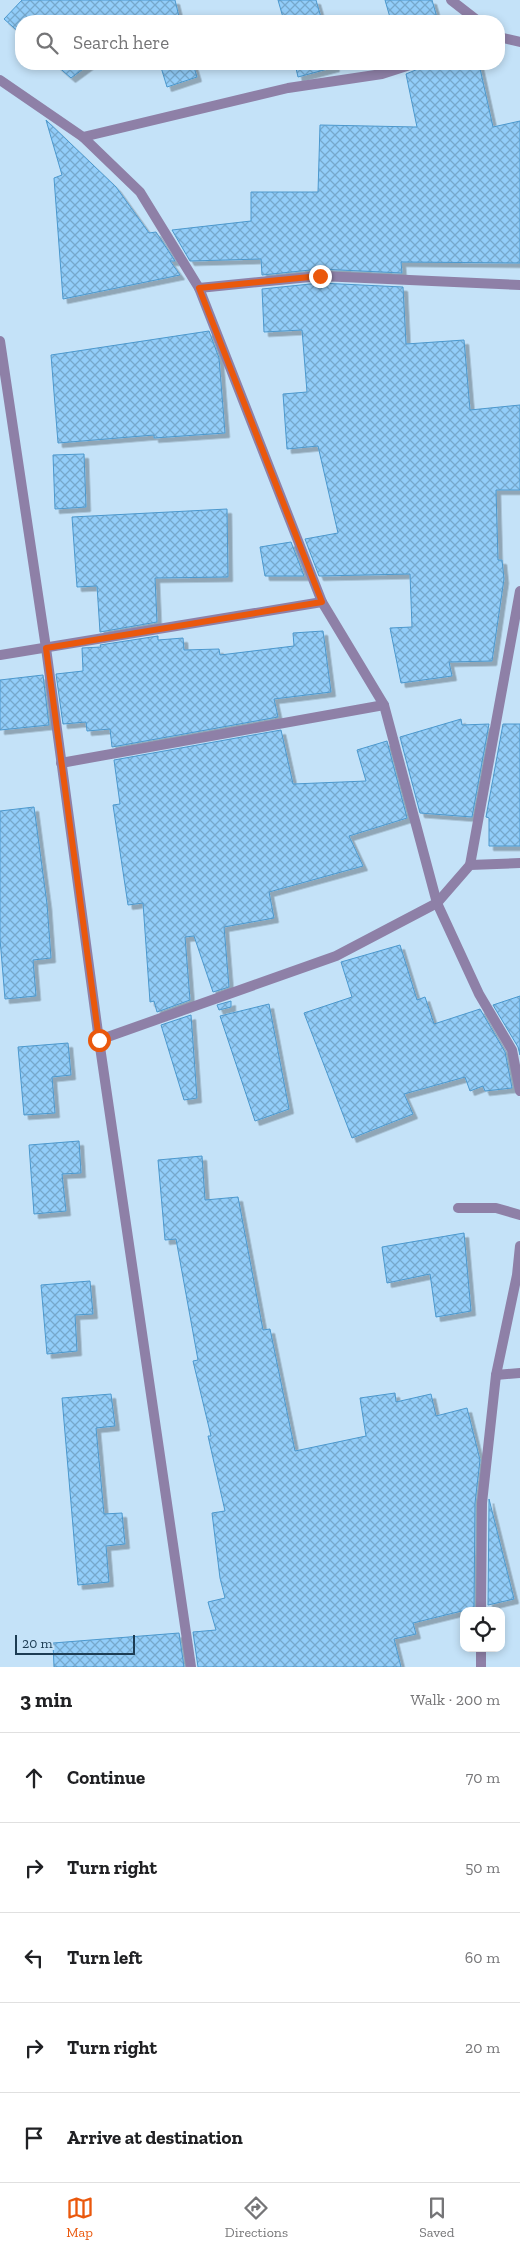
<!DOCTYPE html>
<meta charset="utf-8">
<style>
:root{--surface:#fff;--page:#f2f2f2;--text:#202124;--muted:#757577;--line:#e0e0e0;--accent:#ea580c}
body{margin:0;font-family:"Zilla Slab",serif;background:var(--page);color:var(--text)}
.controls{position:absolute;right:15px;bottom:15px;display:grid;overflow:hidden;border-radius:10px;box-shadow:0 2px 8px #0003}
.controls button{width:45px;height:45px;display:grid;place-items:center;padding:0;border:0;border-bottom:1px solid var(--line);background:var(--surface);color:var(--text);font:25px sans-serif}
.scale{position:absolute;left:15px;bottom:12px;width:120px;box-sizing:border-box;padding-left:5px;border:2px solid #1c3c53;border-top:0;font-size:14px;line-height:18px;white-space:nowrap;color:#1c3c53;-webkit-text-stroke:4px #c4e2f8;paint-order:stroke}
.stop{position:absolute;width:15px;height:15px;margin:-11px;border:4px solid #ea580c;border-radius:50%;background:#fff}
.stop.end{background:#ea580c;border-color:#fff;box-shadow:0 1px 5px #0008}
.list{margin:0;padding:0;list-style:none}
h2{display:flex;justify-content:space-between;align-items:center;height:65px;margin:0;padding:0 20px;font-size:21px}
h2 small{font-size:16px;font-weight:400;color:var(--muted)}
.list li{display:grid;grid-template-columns:32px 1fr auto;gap:15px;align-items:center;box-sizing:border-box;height:90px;padding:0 20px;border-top:1px solid var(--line)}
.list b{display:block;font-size:19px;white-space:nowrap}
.list em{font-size:16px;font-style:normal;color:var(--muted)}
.icon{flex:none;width:28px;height:28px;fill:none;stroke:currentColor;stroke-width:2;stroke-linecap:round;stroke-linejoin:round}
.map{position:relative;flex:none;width:520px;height:1667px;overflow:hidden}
.search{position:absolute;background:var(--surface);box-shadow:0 2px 8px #0003;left:15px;right:15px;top:15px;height:55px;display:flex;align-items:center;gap:12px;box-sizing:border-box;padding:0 18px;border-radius:20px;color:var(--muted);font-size:19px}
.sheet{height:515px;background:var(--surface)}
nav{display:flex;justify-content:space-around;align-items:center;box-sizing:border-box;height:70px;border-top:1px solid var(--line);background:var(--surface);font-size:14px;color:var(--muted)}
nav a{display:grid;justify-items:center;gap:2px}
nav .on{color:var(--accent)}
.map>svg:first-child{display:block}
.building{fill:url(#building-cross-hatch);stroke:#4c98cd;filter:url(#shadow)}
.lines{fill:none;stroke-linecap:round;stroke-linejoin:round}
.street{stroke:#8e80a7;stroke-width:10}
.route{stroke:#ea580c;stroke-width:6}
</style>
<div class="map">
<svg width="520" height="1667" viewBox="0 0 520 1667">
<defs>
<pattern id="building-cross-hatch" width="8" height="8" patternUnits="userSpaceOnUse" patternTransform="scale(1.25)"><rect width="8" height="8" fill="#92cdf9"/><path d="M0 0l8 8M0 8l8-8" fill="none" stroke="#76a8cc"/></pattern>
<filter id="shadow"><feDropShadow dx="4.5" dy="4.5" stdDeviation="0" flood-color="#0004"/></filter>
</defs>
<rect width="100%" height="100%" fill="#c4e2f8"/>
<!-- building -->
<g class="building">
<path d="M22 0H175L180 21H21V34L4 19Z"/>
<path d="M278 0H316L322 21H284Z"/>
<path d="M385 0H432L438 21H391Z"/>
<path d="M55 64H90L71 78Z"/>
<path d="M160 64H193L197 77 167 87Z"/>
<path d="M295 64H334L335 67 298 77Z"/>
<path d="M420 64H479L493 127 520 121V263L401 262 402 273 320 269 262 275 261 259 190 261 172 230 251 221V192H318L320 125 417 127 406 74 418 69Z"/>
<path d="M46 120 116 187 149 233 156 232 175 261H170L180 275 63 299 54 178 62 175Z"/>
<path d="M320 283 403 287 406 344 464 340 470 410 520 405V490H496L498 560H502L504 579 492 661 449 662 452 676 401 683 390 628 412 627 410 574 319 576 305 539 338 533 318 446 287 449 283 394 307 392 302 330 264 332 262 289Z"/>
<path d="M209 331 219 358 225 433 154 438V435L58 443 51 355Z"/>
<path d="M84 454 86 507 55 509 53 455Z"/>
<path d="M227 509 228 577 155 578 157 622 100 632 97 586 77 587 72 517Z"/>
<path d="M291 542 304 576H265L260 547Z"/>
<path d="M323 631 331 692 274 699 278 717 112 747 110 729 87 731 86 722 63 724 56 674 83 671 82 648 101 647 100 645 158 636V640L183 638 184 650 219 649 220 655 294 646 293 633Z"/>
<path d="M43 675 49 725 0 730V680Z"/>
<path d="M461 719 462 725 489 724 472 817 420 813 400 737Z"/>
<path d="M503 724H520V846H489V818L486 817Z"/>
<path d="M281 730 293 784 366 781 357 750 387 741 407 818 349 836 363 866 269 892 274 918 224 927 229 987 213 992 194 936 185 937 190 1000 157 1012 154 1001 150 1002 143 903 128 905 113 805 120 804 114 760Z"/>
<path d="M34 807 47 904 51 958 33 960 36 996 5 999 0 939V811Z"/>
<path d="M400 945 417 1000 425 997 434 1024 480 1009 505 1052 512 1088 485 1091 483 1086 470 1091 465 1077 404 1094 413 1114 352 1138 304 1013 352 997 341 962Z"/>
<path d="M520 996V1055L518 1047 493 1005Z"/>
<path d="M231 1001V1007L219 1010 217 1005Z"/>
<path d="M269 1004 289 1109 255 1121 220 1016Z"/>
<path d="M191 1015 197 1098 184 1100 161 1025Z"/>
<path d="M68 1043 71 1075 52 1077 55 1113 24 1115 18 1047Z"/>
<path d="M79 1141 81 1173 62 1174 66 1211 34 1214 29 1145Z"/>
<path d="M202 1156 205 1200 238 1197 263 1330 270 1329 295 1451 366 1436 360 1398 395 1393 396 1402 431 1394 436 1416 467 1408 480 1460 475 1503 474 1608 413 1623 416 1634 394 1639 401 1667H198L193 1632 216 1630 208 1602 225 1598 220 1578 212 1513 225 1511 208 1436H211L193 1361 198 1360 176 1239 165 1240 158 1160Z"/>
<path d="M464 1233 471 1311 436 1317 430 1274 387 1283 382 1247Z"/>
<path d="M90 1281 93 1314 75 1315 77 1351 47 1354 41 1285Z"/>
<path d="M111 1394 115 1426 96 1428 104 1514 122 1513 125 1544 106 1546 109 1582 78 1585 62 1398Z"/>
<path d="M489 1499 514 1599 488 1605 489 1503Z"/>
<path d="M179 1633 184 1667H54L53 1643Z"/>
</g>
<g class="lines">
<!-- street -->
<g class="street">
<path d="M451 0 478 21"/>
<path d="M499 37 520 42"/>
<path d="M0 80 83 137 140 192 199 288 322 602 384 705 437 903 479 994 512 1050 520 1091"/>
<path d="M83 137 288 88 382 74 413 64"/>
<path d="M199 288 320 276 520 285"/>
<path d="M0 341 46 648 99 1040 191 1667"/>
<path d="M0 655 322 602"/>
<path d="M61 763 384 705"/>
<path d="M470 865 520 591"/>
<path d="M99 1040 336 956 437 903 470 865 520 863"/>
<path d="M458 1208H496L520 1215"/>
<path d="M496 1375 520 1373"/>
<path d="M481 1611 482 1503 496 1375 517 1275 520 1246"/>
<path d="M481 1667V1648"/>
</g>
</g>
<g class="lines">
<!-- route -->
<path class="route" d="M99 1040 46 648 322 602 199 288 320 276"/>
</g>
</svg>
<div class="controls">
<button><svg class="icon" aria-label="locate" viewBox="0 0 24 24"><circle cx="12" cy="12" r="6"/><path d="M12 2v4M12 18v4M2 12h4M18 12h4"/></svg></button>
</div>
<div class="scale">20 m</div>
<div class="stop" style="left:99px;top:1040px"></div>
<div class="stop end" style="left:320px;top:276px"></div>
<div class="search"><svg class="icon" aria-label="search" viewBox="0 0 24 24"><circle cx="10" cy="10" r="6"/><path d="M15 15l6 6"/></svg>Search here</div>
</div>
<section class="sheet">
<h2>3 min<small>Walk · 200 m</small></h2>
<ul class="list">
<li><svg class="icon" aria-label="ahead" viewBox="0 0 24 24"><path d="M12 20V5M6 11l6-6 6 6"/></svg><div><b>Continue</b></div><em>70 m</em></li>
<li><svg class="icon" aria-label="right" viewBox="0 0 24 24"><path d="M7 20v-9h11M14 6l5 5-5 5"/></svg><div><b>Turn right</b></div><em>50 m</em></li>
<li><svg class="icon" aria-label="left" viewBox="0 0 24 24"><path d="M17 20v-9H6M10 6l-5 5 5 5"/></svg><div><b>Turn left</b></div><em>60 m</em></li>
<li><svg class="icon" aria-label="right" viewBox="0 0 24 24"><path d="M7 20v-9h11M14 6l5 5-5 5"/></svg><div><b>Turn right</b></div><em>20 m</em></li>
<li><svg class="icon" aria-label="arrive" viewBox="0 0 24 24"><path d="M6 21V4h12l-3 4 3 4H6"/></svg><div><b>Arrive at destination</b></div></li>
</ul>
</section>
<nav>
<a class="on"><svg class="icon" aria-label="map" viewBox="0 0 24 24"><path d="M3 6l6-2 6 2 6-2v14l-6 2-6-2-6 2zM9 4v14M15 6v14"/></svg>Map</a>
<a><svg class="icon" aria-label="directions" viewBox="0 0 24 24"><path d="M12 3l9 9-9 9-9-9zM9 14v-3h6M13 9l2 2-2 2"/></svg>Directions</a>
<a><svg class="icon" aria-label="saved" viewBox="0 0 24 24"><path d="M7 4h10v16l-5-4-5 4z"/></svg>Saved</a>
</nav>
